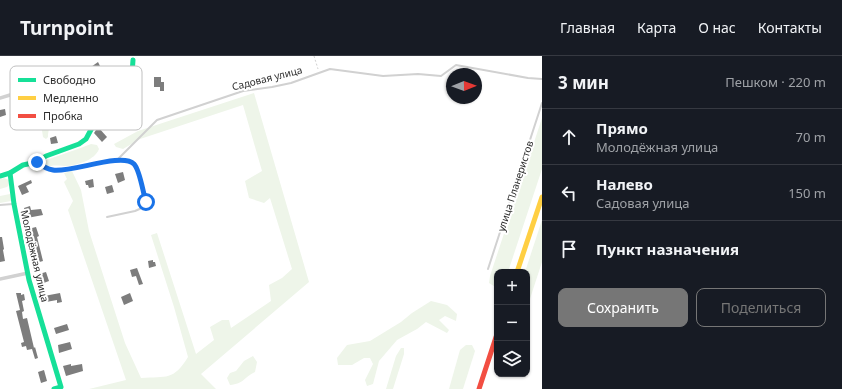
<!DOCTYPE html>
<html lang="ru">
<meta charset="utf-8">
<style>
:root{--surface:#171b24;--page:#242831;--text:#f1f3f6;--muted:#9ea1a6;--line:#363941;--accent:#767676}
body{margin:0;font-family:"Noto Sans",sans-serif;background:var(--page);color:var(--text)}
.controls{position:absolute;right:12px;bottom:12px;display:grid;overflow:hidden;border-radius:8px;box-shadow:0 1px 3px #0004}
.controls button{width:36px;height:36px;display:grid;place-items:center;padding:0;border:0;border-bottom:1px solid var(--line);background:var(--surface);color:var(--text);font:20px sans-serif}
.compass{position:absolute;left:446px;top:12px;width:36px;height:36px;border-radius:50%;background:var(--surface);box-shadow:0 1px 3px #0004;rotate:89deg}
.stop{position:absolute;width:12px;height:12px;margin:-9px;border:3px solid #1a73e8;border-radius:50%;background:#fff}
.stop.end{background:#1a73e8;border-color:#fff;box-shadow:0 1px 4px #0008}
.list{margin:0;padding:0;list-style:none}
h2{display:flex;justify-content:space-between;align-items:center;height:52px;margin:0;padding:0 16px;font-size:17px}
h2 small{font-size:13px;font-weight:400;color:var(--muted)}
.list li{display:grid;grid-template-columns:26px 1fr auto;gap:12px;align-items:center;box-sizing:border-box;height:56px;padding:0 16px;border-top:1px solid var(--line)}
.list b{display:block;font-size:15px;white-space:nowrap}
.list p{margin:0;font-size:13px;white-space:nowrap;color:var(--muted)}
.list em{font-size:13px;font-style:normal;color:var(--muted)}
.actions{display:flex;gap:8px;padding:12px 16px}
.actions a{flex:1;padding:9px 0;border:1px solid var(--accent);border-radius:8px;text-align:center;font-size:14px;color:var(--accent)}
.actions .main{background:var(--accent);color:#fff}
.icon{flex:none;width:22px;height:22px;fill:none;stroke:currentColor;stroke-width:2;stroke-linecap:round;stroke-linejoin:round}
.map{position:relative;flex:none;width:542px;height:333px;overflow:hidden}
header{display:flex;align-items:center;gap:24px;box-sizing:border-box;height:56px;padding:0 20px;background:var(--surface);border-bottom:1px solid var(--line)}
header strong{font-size:19px}
nav{display:flex;gap:22px;margin-inline-start:auto;font-size:14px}
main{display:flex}
aside{flex:1;background:var(--surface)}
.map>svg:first-child{display:block}
.green{fill:#eef5e9}
.building{fill:#7d7d7d}
.lines{fill:none;stroke-linecap:round;stroke-linejoin:round}
.path{stroke:#d1d1d1;stroke-width:1;stroke-dasharray:2 2;stroke-linecap:butt}
.lane{stroke:#d1d1d1;stroke-width:2}
.street{stroke:#d1d1d1;stroke-width:3.5}
.fast{stroke:#16e098;stroke-width:5}
.slow{stroke:#ffcf43;stroke-width:5}
.jam{stroke:#f24e42;stroke-width:5}
.route{stroke:#1a73e8;stroke-width:5}
.labels{text-anchor:middle;dominant-baseline:central;stroke-width:4;stroke-linejoin:round;paint-order:stroke}
.street-label{font-size:10px;fill:#2c2c2c;stroke:#fff}
.key{fill:#fff;stroke:#c0c0c0;stroke-width:1}
.key-label{font-size:11px;fill:#2c2c2c}
</style>
<header>
<strong>Turnpoint</strong>
<nav><a>Главная</a><a>Карта</a><a>О нас</a><a>Контакты</a></nav>
</header>
<main>
<div class="map">
<svg width="542" height="333" viewBox="0 0 542 333">
<rect width="100%" height="100%" fill="#fff"/>
<!-- green -->
<g class="green">
<path d="M254 37 309 226 201 318 216 333H89L126 324 68 154 73 145 64 126 67 123 64 117 72 115 81 134 89 175 125 287 141 322C167 320 173 325 188 301L174 251 151 179 157 177 196 298 214 284 210 271 222 264H229L231 272 271 245 269 229 282 222 292 213 270 142 264 147 249 142 245 125 262 115 243 49 140 83 123 93 116 91 114 88 138 75Z"/>
<path d="M54 38H60C64 55 48 64 48 81L46 83 43 81 41 68 43 62 53 59Z"/>
<path d="M542 62V113L508 216H497V232L489 227 490 220Z"/>
<path d="M91 88 97 89 99 93C95 104 78 109 67 110 62 110 56 109 51 110 46 111 41 114 36 116L32 113V110C51 101 72 96 91 88Z"/>
<path d="M4 122 9 124 10 128 7 131 0 133V123Z"/>
<path d="M10 138 12 143 11 145 0 147V140Z"/>
<path d="M542 164V206L527 252V216H525Z"/>
<path d="M431 245 447 249 457 258 456 265 445 260 439 264 449 274 447 277 426 266 417 273 397 284 379 305 373 328 367 330 365 324 373 308 370 302H364L352 309H338L337 302 347 289 370 285 401 266 412 257Z"/>
<path d="M466 289H472L475 295 463 333H449L460 294Z"/>
<path d="M401 292H404V298L393 333H386L396 300Z"/>
<path d="M253 300 257 306 255 316C244 321 244 328 230 329L227 322 230 317 236 315 244 305Z"/>
</g>
<!-- building -->
<g class="building">
<path d="M98 6 101 12 95 16 91 11Z"/>
<path d="M154 21H161V26H164V35H160V31H154Z"/>
<path d="M5 53 6 59 0 61V54Z"/>
<path d="M98 71 107 81 102 86 94 77Z"/>
<path d="M56 80 58 87 51 88 50 82Z"/>
<path d="M123 116 125 124 118 127 115 118Z"/>
<path d="M93 123 94 131 89 132 88 129H86L85 125Z"/>
<path d="M31 124 32 127 26 130 29 136 22 139 18 130Z"/>
<path d="M112 129 114 136 107 138 105 131Z"/>
<path d="M30 150 31 154 41 153 43 159 27 162 24 152Z"/>
<path d="M36 171 39 180 37 181 43 205 36 207 28 173Z"/>
<path d="M0 181H2L4 193 3 194 5 205 0 206Z"/>
<path d="M153 204V206H155L156 210 149 212 148 205Z"/>
<path d="M137 212 143 228 139 229 136 220 132 221 130 214Z"/>
<path d="M46 216 49 225 41 228 39 218Z"/>
<path d="M16 237H21V239L24 238 25 244 22 245 24 255 22 256 23 263 27 262 34 292 35 291 38 302 35 303 32 293 27 294 26 290 22 291 21 287 24 286 16 255 20 254Z"/>
<path d="M60 237 62 246 57 247V244L46 246 44 240Z"/>
<path d="M130 237 133 245 124 249 121 241Z"/>
<path d="M67 268 69 274 56 278 54 272Z"/>
<path d="M70 286 72 293 59 297 58 289Z"/>
<path d="M71 308V310L82 308 83 315 66 320 63 310Z"/>
<path d="M44 314 47 325 41 327 38 316Z"/>
</g>
<g class="lines">
<!-- path -->
<path class="path" d="M314 0 318 13"/>
<!-- lane -->
<g class="lane">
<path d="M38 107 46 113 54 115 71 113 117 104 157 64 243 35 272 31 291 27 330 13 383 20 418 18 441 20 456 9 528 22 542 23"/>
<path d="M0 149 13 148"/>
<path d="M107 161 135 155 144 151 146 146 138 115 134 108 129 105 117 104"/>
<path d="M488 213 542 47"/>
</g>
<!-- street -->
<g class="street">
<path d="M0 42 10 39 23 36"/>
<path d="M0 223 28 217"/>
</g>
<!-- fast -->
<g class="fast">
<path d="M10 117 14 148 29 224 61 331 54 333"/>
<path d="M0 120 10 117 23 109 37 106 46 100 79 88 86 83 94 68 127 29 132 18 133 4"/>
</g>
<!-- slow -->
<path class="slow" d="M517 216 542 141"/>
<!-- jam -->
<path class="jam" d="M479 333 497 278"/>
</g>
<g class="lines">
<!-- route -->
<path class="route" d="M37 106C42 110 46 113 53 114 71 117 122 96 134 108 140 114 143 137 146 146"/>
</g>
<g class="labels">
<!-- street labels -->
<g class="street-label">
<text transform="translate(267 22) rotate(-14)">Садовая улица</text>
<text transform="translate(515 130) rotate(-72)">улица Планеристов</text>
<text transform="translate(35 200) rotate(77)">Молодёжная улица</text>
</g>
</g>
<!-- legend -->
<rect x="10" y="10" width="132" height="64" rx="6" class="key"/>
<rect x="18" y="22" width="18" height="4" fill="#16e098"/>
<rect x="18" y="40" width="18" height="4" fill="#ffcf43"/>
<rect x="18" y="58" width="18" height="4" fill="#f24e42"/>
<g class="key-label">
<text x="43" y="28">Свободно</text>
<text x="43" y="46">Медленно</text>
<text x="43" y="64">Пробка</text>
</g>
</svg>
<div class="controls">
<button>+</button>
<button>−</button>
<button><svg class="icon" aria-label="layers" viewBox="0 0 24 24"><path d="M12 4l9 5-9 5-9-5zM3 14l9 5 9-5"/></svg></button>
</div>
<svg class="compass" viewBox="-18 -18 36 36"><path d="M0-13l5 13h-10z" fill="#e53935"/><path d="M0 13l5-13h-10z" fill="#9ea1a6"/></svg>
<div class="stop" style="left:146px;top:146px"></div>
<div class="stop end" style="left:37px;top:106px"></div>
</div>
<aside>
<h2>3 мин<small>Пешком · 220 m</small></h2>
<ul class="list">
<li><svg class="icon" aria-label="ahead" viewBox="0 0 24 24"><path d="M12 20V5M6 11l6-6 6 6"/></svg><div><b>Прямо</b><p>Молодёжная улица</p></div><em>70 m</em></li>
<li><svg class="icon" aria-label="left" viewBox="0 0 24 24"><path d="M17 20v-9H6M10 6l-5 5 5 5"/></svg><div><b>Налево</b><p>Садовая улица</p></div><em>150 m</em></li>
<li><svg class="icon" aria-label="arrive" viewBox="0 0 24 24"><path d="M6 21V4h12l-3 4 3 4H6"/></svg><div><b>Пункт назначения</b></div></li>
</ul>
<div class="actions"><a class="main">Сохранить</a><a>Поделиться</a></div>
</aside>
</main>
